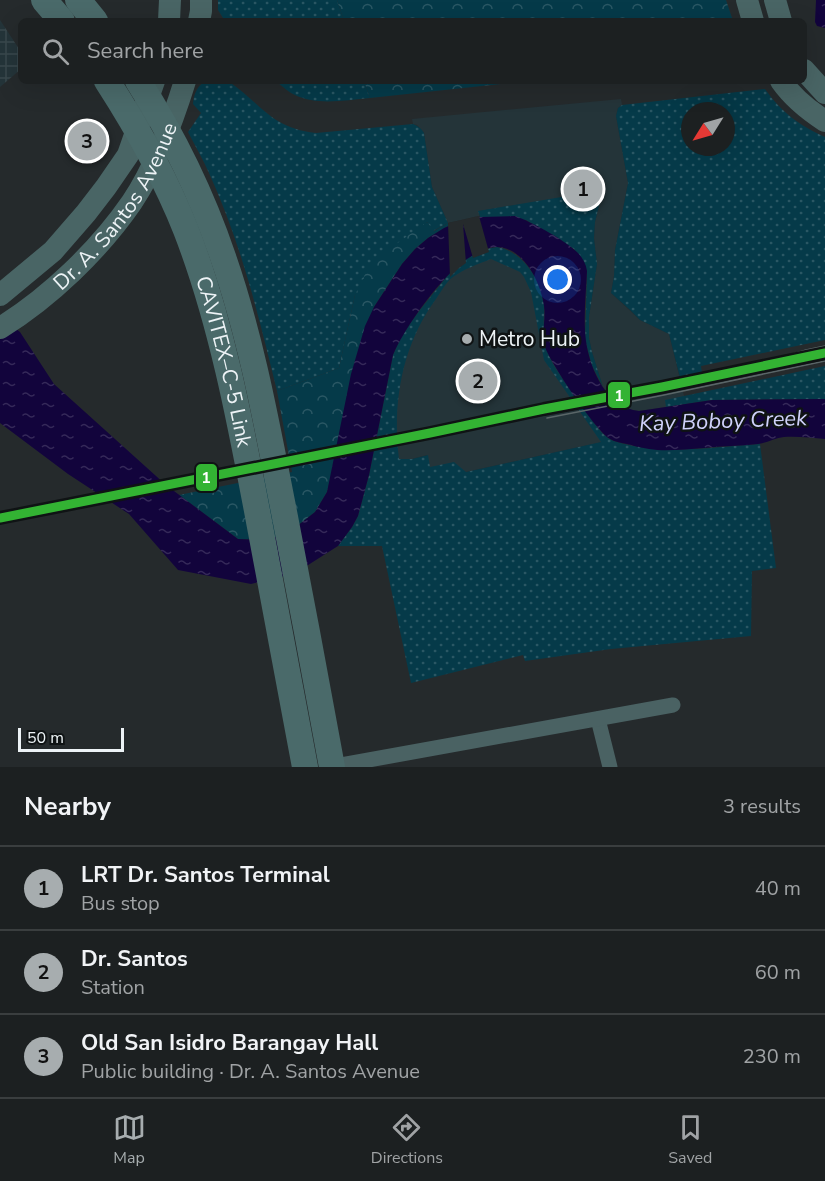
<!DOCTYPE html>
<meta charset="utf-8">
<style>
:root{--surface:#1c2021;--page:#25282a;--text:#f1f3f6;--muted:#a0a3a5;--line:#3a3e3f;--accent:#a7adaf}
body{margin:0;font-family:"Nunito Sans",sans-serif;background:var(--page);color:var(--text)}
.compass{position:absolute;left:681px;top:102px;width:54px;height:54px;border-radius:50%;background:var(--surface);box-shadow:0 6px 24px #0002;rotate:233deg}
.scale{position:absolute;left:18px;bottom:15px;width:106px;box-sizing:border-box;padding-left:6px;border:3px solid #edf3f6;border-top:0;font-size:16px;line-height:21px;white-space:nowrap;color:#edf3f6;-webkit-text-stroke:4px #0f1314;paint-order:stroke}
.you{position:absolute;left:558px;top:280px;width:21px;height:21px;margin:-15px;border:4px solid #fff;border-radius:50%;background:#1a73e8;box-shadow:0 0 0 9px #1a73e833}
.badge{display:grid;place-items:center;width:39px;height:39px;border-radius:50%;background:var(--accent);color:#111;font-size:20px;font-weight:700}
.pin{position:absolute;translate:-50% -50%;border:3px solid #fff;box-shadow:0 2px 6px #0006}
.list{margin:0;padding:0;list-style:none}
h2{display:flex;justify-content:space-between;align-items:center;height:78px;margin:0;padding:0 24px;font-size:26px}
h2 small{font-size:20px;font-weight:400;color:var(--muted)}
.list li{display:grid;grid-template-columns:39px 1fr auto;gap:18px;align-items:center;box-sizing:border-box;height:84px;padding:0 24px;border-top:2px solid var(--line)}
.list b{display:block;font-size:22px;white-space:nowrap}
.list p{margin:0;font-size:20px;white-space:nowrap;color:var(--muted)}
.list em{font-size:20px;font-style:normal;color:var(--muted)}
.icon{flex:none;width:33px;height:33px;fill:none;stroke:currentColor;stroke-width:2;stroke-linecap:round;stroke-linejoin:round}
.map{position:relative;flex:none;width:825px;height:767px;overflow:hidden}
.search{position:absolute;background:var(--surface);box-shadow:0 6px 24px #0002;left:18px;right:18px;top:18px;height:66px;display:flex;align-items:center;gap:15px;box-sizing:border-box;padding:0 21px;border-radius:9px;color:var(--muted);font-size:22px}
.sheet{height:330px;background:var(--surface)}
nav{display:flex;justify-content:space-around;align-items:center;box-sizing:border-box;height:84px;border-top:2px solid var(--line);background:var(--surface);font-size:16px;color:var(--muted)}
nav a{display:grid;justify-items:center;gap:3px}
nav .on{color:var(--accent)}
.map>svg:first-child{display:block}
.built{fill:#243439}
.industrial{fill:url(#industrial-grid)}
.green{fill:url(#green-dots);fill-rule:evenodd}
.forest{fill:url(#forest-crowns)}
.water{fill:url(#water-ripples)}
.pier{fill:#252a2c}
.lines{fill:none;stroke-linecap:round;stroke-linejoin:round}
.minor{stroke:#4a6263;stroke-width:15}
.primary{stroke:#496565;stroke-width:22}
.motorway{stroke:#4a6a6a;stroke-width:26}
.tram{stroke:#5a6668;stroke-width:1.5}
.rail-1-casing{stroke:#0f1314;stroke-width:14}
.rail-1{stroke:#33b333;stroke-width:9}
.poi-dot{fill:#a7adaf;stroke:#0f1314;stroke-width:2}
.labels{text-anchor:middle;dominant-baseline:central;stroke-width:5;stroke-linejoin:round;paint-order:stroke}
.street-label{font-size:21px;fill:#edf3f6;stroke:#0f1314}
.poi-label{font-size:21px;fill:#edf3f6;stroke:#0f1314;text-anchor:start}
.water-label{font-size:22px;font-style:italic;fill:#cfd1fa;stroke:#0f1314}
.line-badge{stroke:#0f1314;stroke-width:2}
.badge-label{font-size:16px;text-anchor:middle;font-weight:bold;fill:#fff}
</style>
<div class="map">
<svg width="825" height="767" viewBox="0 0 825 767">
<defs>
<pattern id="industrial-grid" width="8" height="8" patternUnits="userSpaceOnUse" patternTransform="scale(1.5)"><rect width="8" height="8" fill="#243439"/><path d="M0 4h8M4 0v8" fill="none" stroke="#39484c"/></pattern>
<pattern id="green-dots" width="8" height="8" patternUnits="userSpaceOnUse" patternTransform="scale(1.5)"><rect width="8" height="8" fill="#053a49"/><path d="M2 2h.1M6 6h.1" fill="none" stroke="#2a5764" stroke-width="1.8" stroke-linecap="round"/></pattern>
<pattern id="forest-crowns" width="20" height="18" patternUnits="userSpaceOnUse" patternTransform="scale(1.5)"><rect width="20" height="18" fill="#053a49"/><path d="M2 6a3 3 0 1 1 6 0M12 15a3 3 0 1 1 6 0" fill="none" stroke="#2a5764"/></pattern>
<pattern id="water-ripples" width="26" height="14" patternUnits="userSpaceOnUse" patternTransform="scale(1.5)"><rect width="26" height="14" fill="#12043c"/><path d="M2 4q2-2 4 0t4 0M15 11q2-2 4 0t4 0" fill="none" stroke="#352959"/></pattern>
</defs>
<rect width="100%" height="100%" fill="#252a2c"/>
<!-- built -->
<g class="built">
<path d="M621 99 622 105 618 108 616 116 628 183 615 250 614 276 611 293 640 320 669 334 686 404 639 411 630 410 617 403 603 387 592 352 589 338V317L597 264 594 238 595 222 603 191 479 211V216L448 223 432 187 424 133 417 125 413 124 412 119Z"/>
<path d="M516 254 611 440 466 472 430 467 427 455 412 459H394L393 355 457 265Z"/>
</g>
<!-- industrial -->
<path class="industrial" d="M0 20 21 52V69L0 87Z"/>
<!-- green -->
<g class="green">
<path d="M218 0H337L344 21H225L218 10Z"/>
<path d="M205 81H228C261 103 270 128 316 133L413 124C418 126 421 128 424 133L432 187 448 223 433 231 427 222 355 295 339 368 277 391C259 317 241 243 209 173 203 159 195 146 188 132L201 113 193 104C194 93 197 87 205 81Z"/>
<path d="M276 81H364L370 98C345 100 318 106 295 95 288 92 282 86 276 81Z"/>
<path d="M765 89C782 113 799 125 825 137V340L701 366 702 373 680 378 669 334 640 320 630 310 611 293 614 276 615 250 628 183 616 116 618 108 622 105ZM690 111H726V147H690Z"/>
<path d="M603 190 595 222 594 238 597 264 589 317V338L592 352 603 387 592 366 585 340 587 271 574 249 526 220 480 217 478 211Z"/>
<path d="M497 247C523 252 540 278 544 303 545 311 543 318 544 326 544 334 546 346 548 353 554 370 576 396 586 411 593 421 602 437 614 441 661 456 712 447 760 444L776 568 752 571 751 636 611 649 525 661 523 655 411 683 382 546H338L352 527 358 516 369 475 393 355C403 329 423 306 440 285 446 278 452 269 459 264 470 256 483 249 497 247ZM491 259 520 272 524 277 531 292 544 360 601 442 466 472 454 462 430 467 428 455 412 459H399C392 403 402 345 436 299 441 292 446 282 453 277 464 269 478 264 491 259Z"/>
<path d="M825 366V399L712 400 666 407 665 400Z"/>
</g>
<!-- forest -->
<g class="forest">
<path d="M337 0H726L733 21H344Z"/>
<path d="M364 81H529L370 98Z"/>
<path d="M427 222 434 231 448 223V226L428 238 415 249 402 264 374 307 327 492 315 512 287 534 265 540 238 539 179 495 292 472 277 391 339 368 355 295 371 262Z"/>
</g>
<!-- water -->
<g class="water">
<path d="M816 0H825V28L817 26 815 22Z"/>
<path d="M515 216C532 222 567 241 579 254 583 259 586 264 587 271 586 294 583 319 586 341 590 370 607 408 639 411L712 400 825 399V439C812 438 797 436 784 437 775 438 767 443 758 444 740 446 722 446 704 448 686 449 666 452 649 449 642 448 634 446 627 444 622 443 615 442 610 439 595 430 551 364 545 347 541 333 546 320 544 306 541 283 524 247 496 247 487 247 475 254 467 259 443 274 404 328 393 355L369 475 358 516 352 527 338 546 294 574 251 584 178 570 129 514 68 474 0 423V316L20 332 54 384 166 485 238 539 265 540 287 534 315 512 327 492 351 374 365 326 374 307 402 264 415 249 428 238 444 228 456 223 480 217Z"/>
</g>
<!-- pier -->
<path class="pier" d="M479 216 489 252 473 258 463 224 466 263 459 268 450 277 448 223Z"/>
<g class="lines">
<!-- minor -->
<g class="minor">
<path d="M598 719 610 767"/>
<path d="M330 767 673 705"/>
</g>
<!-- primary -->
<g class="primary">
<path d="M747 0 753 21"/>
<path d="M775 0 781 21"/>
<path d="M169 21 170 0"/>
<path d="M199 21 201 11V0"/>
<path d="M804 70 825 93"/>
<path d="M781 81C793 98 808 110 825 121"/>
<path d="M0 295 53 251 86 213 106 187 128 155 154 81"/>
<path id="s1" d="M0 328C49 298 99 250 132 202 156 166 172 123 185 81"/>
</g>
<!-- motorway -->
<g class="motorway">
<path d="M44 0 62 21"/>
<path d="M78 0 95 21"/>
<path id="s2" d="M107 81C138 129 165 177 186 230 221 320 240 421 258 516 274 600 289 683 305 767"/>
<path d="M138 81C173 136 202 195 223 257 252 340 268 431 285 517 301 600 317 684 332 767"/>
</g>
<!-- tram -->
<g class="tram">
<path d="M744 369 806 350 825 346"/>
<path d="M547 418 664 395 825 361"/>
</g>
<defs>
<path id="rail-1" d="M0 518 430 433 544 409 662 387 825 353"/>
</defs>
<!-- rail-1 casing -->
<use href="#rail-1" class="rail-1-casing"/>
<!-- rail-1 -->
<use href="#rail-1" class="rail-1"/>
</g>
<!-- markers -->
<circle class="poi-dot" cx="467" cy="339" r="6"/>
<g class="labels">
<!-- street labels -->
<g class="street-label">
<text stroke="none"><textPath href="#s1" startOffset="171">Dr. A. Santos Avenue</textPath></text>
<text stroke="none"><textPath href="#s2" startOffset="306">CAVITEX–C-5 Link</textPath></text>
</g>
<!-- poi labels -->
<g class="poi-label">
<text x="479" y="339">Metro Hub</text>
</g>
<!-- water labels -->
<g class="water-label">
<text transform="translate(723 421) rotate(-2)">Kay Boboy Creek</text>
</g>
</g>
<g class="line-badge">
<rect x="607" y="381" width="24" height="28" rx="6" fill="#33b333"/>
<rect x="195" y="463" width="23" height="29" rx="6" fill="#33b333"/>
</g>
<g class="badge-label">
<text x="619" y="401">1</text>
<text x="206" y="483">1</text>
</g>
</svg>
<svg class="compass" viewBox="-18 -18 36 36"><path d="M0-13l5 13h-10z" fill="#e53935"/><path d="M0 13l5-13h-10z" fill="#a0a3a5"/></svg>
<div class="scale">50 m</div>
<div class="you"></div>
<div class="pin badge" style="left:583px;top:189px">1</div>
<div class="pin badge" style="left:478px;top:381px">2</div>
<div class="pin badge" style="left:87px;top:141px">3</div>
<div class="search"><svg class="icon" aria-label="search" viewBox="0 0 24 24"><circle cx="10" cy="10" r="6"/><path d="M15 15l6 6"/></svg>Search here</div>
</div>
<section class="sheet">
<h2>Nearby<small>3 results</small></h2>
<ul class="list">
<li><span class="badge">1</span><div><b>LRT Dr. Santos Terminal</b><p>Bus stop</p></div><em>40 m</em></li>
<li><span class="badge">2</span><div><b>Dr. Santos</b><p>Station</p></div><em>60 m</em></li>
<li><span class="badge">3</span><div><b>Old San Isidro Barangay Hall</b><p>Public building · Dr. A. Santos Avenue</p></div><em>230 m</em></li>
</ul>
</section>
<nav>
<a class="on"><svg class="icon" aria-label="map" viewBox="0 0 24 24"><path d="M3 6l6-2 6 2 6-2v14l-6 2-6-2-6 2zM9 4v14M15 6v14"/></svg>Map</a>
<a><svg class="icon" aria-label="directions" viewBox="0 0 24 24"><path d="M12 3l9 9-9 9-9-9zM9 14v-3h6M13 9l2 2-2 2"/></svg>Directions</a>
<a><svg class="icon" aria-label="saved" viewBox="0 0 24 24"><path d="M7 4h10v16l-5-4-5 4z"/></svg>Saved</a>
</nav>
